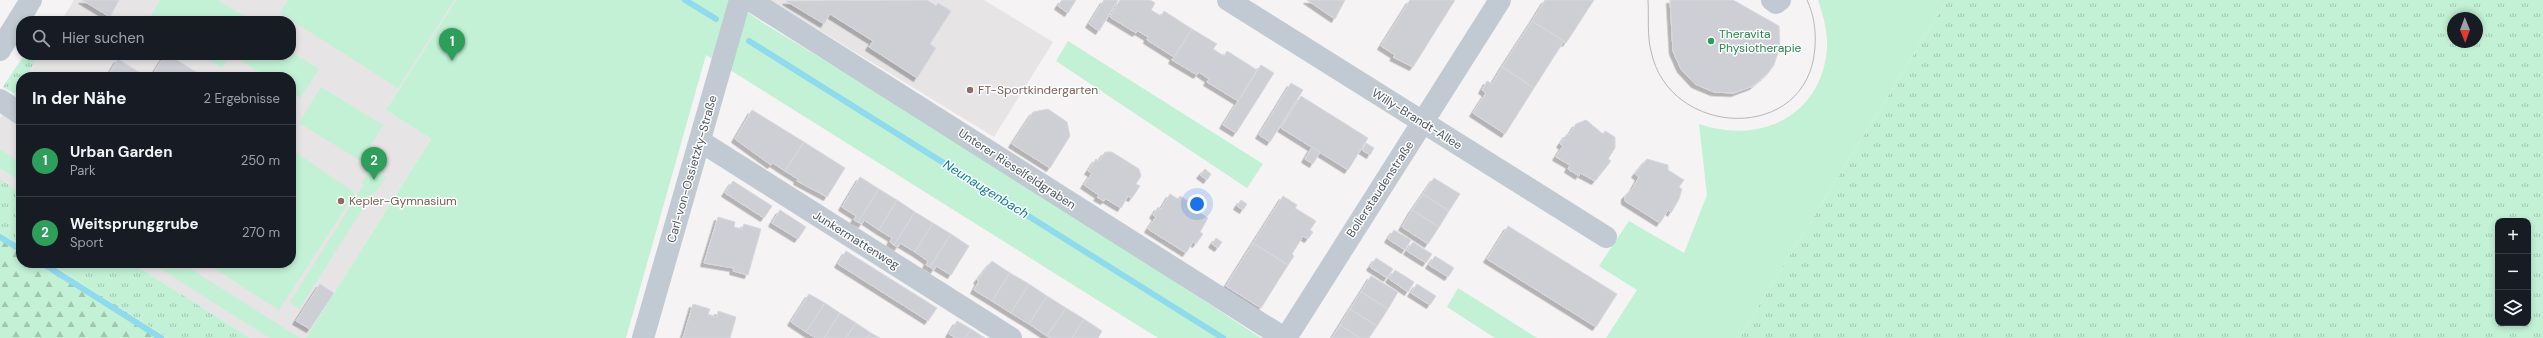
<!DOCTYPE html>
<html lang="de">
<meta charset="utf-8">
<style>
:root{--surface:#171b24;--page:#20242c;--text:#f1f3f6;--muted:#9ea1a6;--line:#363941;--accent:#7c3aed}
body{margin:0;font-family:"DM Sans",sans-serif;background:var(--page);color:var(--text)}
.controls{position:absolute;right:12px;bottom:12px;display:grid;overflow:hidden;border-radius:8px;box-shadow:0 2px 6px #0003}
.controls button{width:36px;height:36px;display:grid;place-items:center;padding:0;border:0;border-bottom:1px solid var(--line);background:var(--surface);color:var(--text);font:20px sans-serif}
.compass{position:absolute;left:2447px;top:12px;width:36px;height:36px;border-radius:50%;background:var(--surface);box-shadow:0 2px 6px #0003;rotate:179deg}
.you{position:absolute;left:1197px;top:204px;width:14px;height:14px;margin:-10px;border:3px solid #fff;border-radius:50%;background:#1a73e8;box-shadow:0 0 0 6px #1a73e833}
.badge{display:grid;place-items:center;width:26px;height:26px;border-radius:50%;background:var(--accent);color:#fff;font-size:13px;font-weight:700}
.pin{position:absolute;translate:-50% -33px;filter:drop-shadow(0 1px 2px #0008)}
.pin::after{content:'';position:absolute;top:21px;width:14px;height:12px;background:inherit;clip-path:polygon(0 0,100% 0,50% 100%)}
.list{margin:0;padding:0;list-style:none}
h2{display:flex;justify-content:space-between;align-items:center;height:52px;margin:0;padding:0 16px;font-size:17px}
h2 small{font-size:13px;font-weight:400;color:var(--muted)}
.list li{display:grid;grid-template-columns:26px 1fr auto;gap:12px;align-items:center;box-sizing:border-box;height:72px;padding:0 16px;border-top:1px solid var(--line)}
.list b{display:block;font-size:15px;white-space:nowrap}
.list p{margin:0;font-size:13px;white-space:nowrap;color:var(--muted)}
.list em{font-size:13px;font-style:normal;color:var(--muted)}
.icon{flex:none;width:22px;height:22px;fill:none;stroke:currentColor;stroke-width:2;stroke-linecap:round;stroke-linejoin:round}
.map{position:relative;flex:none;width:2543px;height:338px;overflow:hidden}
.search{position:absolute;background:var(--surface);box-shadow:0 2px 6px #0003;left:16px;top:16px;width:280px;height:44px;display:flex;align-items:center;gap:10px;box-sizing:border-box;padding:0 14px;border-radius:16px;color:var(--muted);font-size:15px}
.panel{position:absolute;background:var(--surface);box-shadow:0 2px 6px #0003;left:16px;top:72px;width:280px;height:196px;border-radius:16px}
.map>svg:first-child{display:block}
.education{fill:#e6e4e5}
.grass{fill:url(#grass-tufts);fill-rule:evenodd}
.forest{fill:url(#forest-firs)}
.green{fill:#c3f1d5}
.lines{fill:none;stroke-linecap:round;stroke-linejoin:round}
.stream{stroke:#90daee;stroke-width:6}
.building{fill:#cdcfd5;stroke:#d7d9de;filter:url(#shadow)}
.minor{stroke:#c1cad2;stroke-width:22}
.tram{stroke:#b5b8bd;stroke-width:1}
.leisure-dot{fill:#2e9e5b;stroke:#fff;stroke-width:1.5}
.education-dot{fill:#8d6e63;stroke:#fff;stroke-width:1.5}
.labels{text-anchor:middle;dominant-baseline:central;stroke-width:3;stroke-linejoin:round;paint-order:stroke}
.leisure-label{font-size:12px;fill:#27864d;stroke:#fff;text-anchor:start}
.education-label{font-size:12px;fill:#785e54;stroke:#fff;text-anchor:start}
.street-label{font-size:12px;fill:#4a5661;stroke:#fff}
.water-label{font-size:13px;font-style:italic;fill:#0c7c9b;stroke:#fff}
</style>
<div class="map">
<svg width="2543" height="338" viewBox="0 0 2543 338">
<defs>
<pattern id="grass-tufts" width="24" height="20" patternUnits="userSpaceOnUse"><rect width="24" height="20" fill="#c3f1d5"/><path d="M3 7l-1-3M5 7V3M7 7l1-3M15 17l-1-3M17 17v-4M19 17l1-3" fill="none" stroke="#a0c6b0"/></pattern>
<pattern id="forest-firs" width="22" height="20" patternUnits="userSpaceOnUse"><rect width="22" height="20" fill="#c3f1d5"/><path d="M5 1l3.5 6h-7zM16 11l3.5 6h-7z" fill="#a0c6b0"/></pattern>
<filter id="shadow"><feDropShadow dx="-3.5" dy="3.5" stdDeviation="0" flood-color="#0004"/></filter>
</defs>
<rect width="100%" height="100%" fill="#f5f3f3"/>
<!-- education -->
<g class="education">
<path d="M74 0H456L386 110 431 139 306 338H250L132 263H291V77H26L39 55H291V21H61Z"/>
<path d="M770 0H984L1053 42 994 137Z"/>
<path d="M21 84V193L0 179V118Z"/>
</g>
<!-- grass -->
<g class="grass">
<path d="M1947 0H2543V338H1739ZM2453 18H2477V42H2453ZM2498 221H2528V323H2498Z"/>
<path d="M24 55H39L26 77H21V84L15 94 3 87Z"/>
<path d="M0 179 21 193V245L0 232Z"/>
<path d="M50 263H132L250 338H168Z"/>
</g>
<!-- forest -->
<path class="forest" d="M0 232 21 245V263H50L168 338H0Z"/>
<!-- green -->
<g class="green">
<path d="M160 0H217L251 20 148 21Z"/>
<path d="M288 0H454L398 88 280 13Z"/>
<path d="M456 0H730L763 23 987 159 1261 338H1158L706 55 626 338H306L431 139 386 110Z"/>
<path d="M1818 0H1947L1739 338H1606L1637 290 1599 266 1629 221 1684 253 1707 195 1699 124C1760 145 1822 116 1827 48 1828 32 1823 15 1818 0Z"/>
<path d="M1068 41 1263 164 1247 188 1056 61Z"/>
<path d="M291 52 319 69 300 98 291 92V77H267L240 60 243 55H291Z"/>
<path d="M200 55H230L222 68Z"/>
<path d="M321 87 383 125 361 161 299 123Z"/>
<path d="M0 149 21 163V181L0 168Z"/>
<path d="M291 149 355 193 279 310 209 265 210 263H291Z"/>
<path d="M371 167 386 177 376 192 374 191 299 309 290 302 364 185 362 183Z"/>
<path d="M151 263H181L300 338H270Z"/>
<path d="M1458 288 1537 338H1495L1447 307Z"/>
</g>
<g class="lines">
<!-- stream -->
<g class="stream">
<path d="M685 0 716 19"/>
<path d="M749 41 1223 338"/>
<path d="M0 237 21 250"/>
<path d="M42 263 161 338"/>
</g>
</g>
<!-- building -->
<g class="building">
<path d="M82 0H119L110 17Z"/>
<path d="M927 0 936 6 938 3 951 11 930 44 936 48 917 78 869 47 873 41 830 14 824 24 786 1Z"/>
<path d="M1062 0H1076L1068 13 1058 6Z"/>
<path d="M1104 0H1118L1099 31 1089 24Z"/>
<path d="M1120 0H1150L1155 3 1151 10 1161 16 1164 11 1192 29 1174 57 1147 40 1148 37 1138 31 1136 33 1110 17Z"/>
<path d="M1307 0H1345L1335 19Z"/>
<path d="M1410 0H1455L1413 67 1393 57 1395 55 1381 46Z"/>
<path d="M1545 0H1594L1566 43 1532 21Z"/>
<path d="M1670 0H1733L1779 26 1780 46 1774 65 1768 73 1753 86 1734 93 1714 92 1695 84 1681 69 1673 51Z"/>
<path d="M1532 21 1564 41 1534 88 1502 67Z"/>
<path d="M1192 29 1217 44 1213 49 1224 56 1227 51 1257 70 1238 101 1207 82 1209 79 1199 72 1197 75 1172 60Z"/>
<path d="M165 55H169L204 77H151Z"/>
<path d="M118 59 147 77H107Z"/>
<path d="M1261 65 1274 73 1236 133 1223 125Z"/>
<path d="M1502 67 1534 88 1505 134 1473 113 1486 93 1482 90 1487 81 1492 84Z"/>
<path d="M1291 83 1303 90 1270 142 1259 135Z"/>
<path d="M1301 96 1368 138 1348 170 1281 128Z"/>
<path d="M1048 109 1067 122 1070 136 1050 168 1012 144 1033 112Z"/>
<path d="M752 110 804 142 785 171 773 163 771 165 735 139Z"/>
<path d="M1586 120 1603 134 1605 131 1615 137V148L1608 159 1611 161 1595 181 1580 173 1579 176 1568 169 1570 165 1556 157 1563 146 1560 144 1567 134 1569 135 1576 124Z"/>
<path d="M804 142 845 168 827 197 797 181 798 179 785 171Z"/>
<path d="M1366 143 1374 148 1370 155 1362 150Z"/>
<path d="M1312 147 1320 152 1313 164 1305 159Z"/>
<path d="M1105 152H1112L1139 169 1141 176 1136 184 1140 186 1132 198 1128 196 1121 208 1106 199 1104 201 1097 197 1099 195 1084 185 1092 173 1088 171 1096 159 1099 161Z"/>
<path d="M1647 159 1668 165V170L1684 180 1679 187 1682 189 1679 199 1671 213 1668 210 1660 223 1625 201V196L1633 188 1639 177 1635 174Z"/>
<path d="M1205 169 1211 174 1207 180 1200 175Z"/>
<path d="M860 177 879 189 858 222 854 220 856 216 842 207Z"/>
<path d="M1434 178 1460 194 1449 211 1423 194Z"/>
<path d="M733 181 772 206 764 218 725 193Z"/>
<path d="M879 189 897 200 879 230 864 220 862 224 858 222Z"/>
<path d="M1170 194 1178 199 1180 196 1202 210 1200 213 1208 218 1200 232 1203 234 1196 244 1193 242 1186 253 1148 229 1156 217 1153 215 1158 207 1161 209Z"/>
<path d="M1423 194 1449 211 1439 227 1412 210Z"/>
<path d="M1283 196 1297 205 1295 208 1316 221 1310 230 1313 232 1308 239 1303 236 1292 254 1294 256 1288 265 1253 243Z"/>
<path d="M897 200 915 212 894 245 890 242 892 238 879 230Z"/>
<path d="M1241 200 1247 204 1243 210 1237 206Z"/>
<path d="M780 210 806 227 798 239 772 223Z"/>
<path d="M1412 210 1439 227 1428 244 1402 227Z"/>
<path d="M915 212 933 223 915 252 900 243 898 247 894 245Z"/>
<path d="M718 217 735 222 734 227 742 229 744 224 761 229 748 275 733 271 734 268 704 263Z"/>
<path d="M933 223 951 234 930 267 926 265 928 261 915 252Z"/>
<path d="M1508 226 1617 294 1596 327 1487 259Z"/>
<path d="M1394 230 1411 240 1405 250 1388 239Z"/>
<path d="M951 234 969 246 951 275 936 266 934 270 930 267Z"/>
<path d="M1216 238 1222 242 1218 248 1212 244Z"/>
<path d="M1413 242 1432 254 1426 263 1407 251Z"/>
<path d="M1253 243 1288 265 1261 308 1226 286Z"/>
<path d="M846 251 937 308 928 321 838 264Z"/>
<path d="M1435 256 1454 268 1448 277 1429 265Z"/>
<path d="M1376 258 1393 269 1387 278 1370 267Z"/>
<path d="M992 261 1010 273 992 301 974 290 979 281 977 280Z"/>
<path d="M1395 270 1414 282 1408 292 1389 279Z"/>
<path d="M1010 273 1029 284 1011 313 992 301Z"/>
<path d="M1371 276 1398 292 1388 309 1361 292Z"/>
<path d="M320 284 334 293 310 329 296 321Z"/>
<path d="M1029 284 1047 296 1029 324 1011 313Z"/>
<path d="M1417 284 1436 296 1430 305 1411 293Z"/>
<path d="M1361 292 1388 309 1377 326 1350 309Z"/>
<path d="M809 294 825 303 806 332 791 322Z"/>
<path d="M1047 296 1066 308 1047 336 1029 324Z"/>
<path d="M825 303 840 313 824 338H816L806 332Z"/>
<path d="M693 304 710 309 708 314 717 317 718 311 736 317 730 338H683Z"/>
<path d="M1066 308 1084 319 1072 338H1051L1047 336Z"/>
<path d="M1350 309 1377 326 1369 338H1360L1340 325Z"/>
<path d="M840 313 856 323 846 338H824Z"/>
<path d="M1084 319 1102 331 1098 338H1072Z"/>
<path d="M957 321 971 329 965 338H956L949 334Z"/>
<path d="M856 323 871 333 867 338H846Z"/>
<path d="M1340 325 1360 338H1332Z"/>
<path d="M971 329 985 338H965Z"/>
<path d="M871 333 880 338H867Z"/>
</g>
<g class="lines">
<!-- minor -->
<g class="minor">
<path d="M750 0 1284 338"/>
<path d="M1228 0 1606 237"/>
<path d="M1772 0 1776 3 1780 0"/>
<path d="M0 50 31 0"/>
<path d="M0 100 21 114"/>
<path d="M700 141 1011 338"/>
<path d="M643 338 740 0"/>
<path d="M1286 338 1500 0"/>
</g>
<!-- tram -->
<path class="tram" d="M1648 0C1649 16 1647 36 1651 51 1669 139 1809 144 1815 47 1816 30 1814 15 1807 0"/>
</g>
<!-- markers -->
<circle class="leisure-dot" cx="1711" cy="41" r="4"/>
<g class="education-dot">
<circle cx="970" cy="90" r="4"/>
<circle cx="341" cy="201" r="4"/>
</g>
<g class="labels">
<!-- leisure labels -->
<g class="leisure-label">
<text x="1719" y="34">Theravita<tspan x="1719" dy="14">Physiotherapie</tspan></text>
</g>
<!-- education labels -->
<g class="education-label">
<text x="978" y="90">FT-Sportkindergarten</text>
<text x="349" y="201">Kepler-Gymnasium</text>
</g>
<!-- street labels -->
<g class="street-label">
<text transform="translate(1417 119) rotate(32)">Willy-Brandt-Allee</text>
<text transform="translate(692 169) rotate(-74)">Carl-von-Ossietzky-Straße</text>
<text transform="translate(1017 169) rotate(33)">Unterer Rieselfeldgraben</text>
<text transform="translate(1380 189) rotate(-57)">Bollerstaudenstraße</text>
<text transform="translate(856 240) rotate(32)">Junkermattenweg</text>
</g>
<!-- water labels -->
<g class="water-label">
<text transform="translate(986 189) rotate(32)">Neunaugenbach</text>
</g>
</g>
</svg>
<div class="controls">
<button>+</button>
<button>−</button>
<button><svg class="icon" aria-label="layers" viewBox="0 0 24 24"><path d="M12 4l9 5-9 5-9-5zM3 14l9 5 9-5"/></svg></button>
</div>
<svg class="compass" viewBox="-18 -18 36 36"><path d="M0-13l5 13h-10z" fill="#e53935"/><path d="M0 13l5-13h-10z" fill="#9ea1a6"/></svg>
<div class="you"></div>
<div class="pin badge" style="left:452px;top:61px;background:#2e9e5b">1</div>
<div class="pin badge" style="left:374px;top:180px;background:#2e9e5b">2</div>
<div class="search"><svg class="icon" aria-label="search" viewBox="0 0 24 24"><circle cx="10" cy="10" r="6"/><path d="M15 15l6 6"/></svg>Hier suchen</div>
<section class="panel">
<h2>In der Nähe<small>2 Ergebnisse</small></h2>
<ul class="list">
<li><span class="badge" style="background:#2e9e5b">1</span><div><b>Urban Garden</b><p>Park</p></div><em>250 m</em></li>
<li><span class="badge" style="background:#2e9e5b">2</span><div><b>Weitsprunggrube</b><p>Sport</p></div><em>270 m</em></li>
</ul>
</section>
</div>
